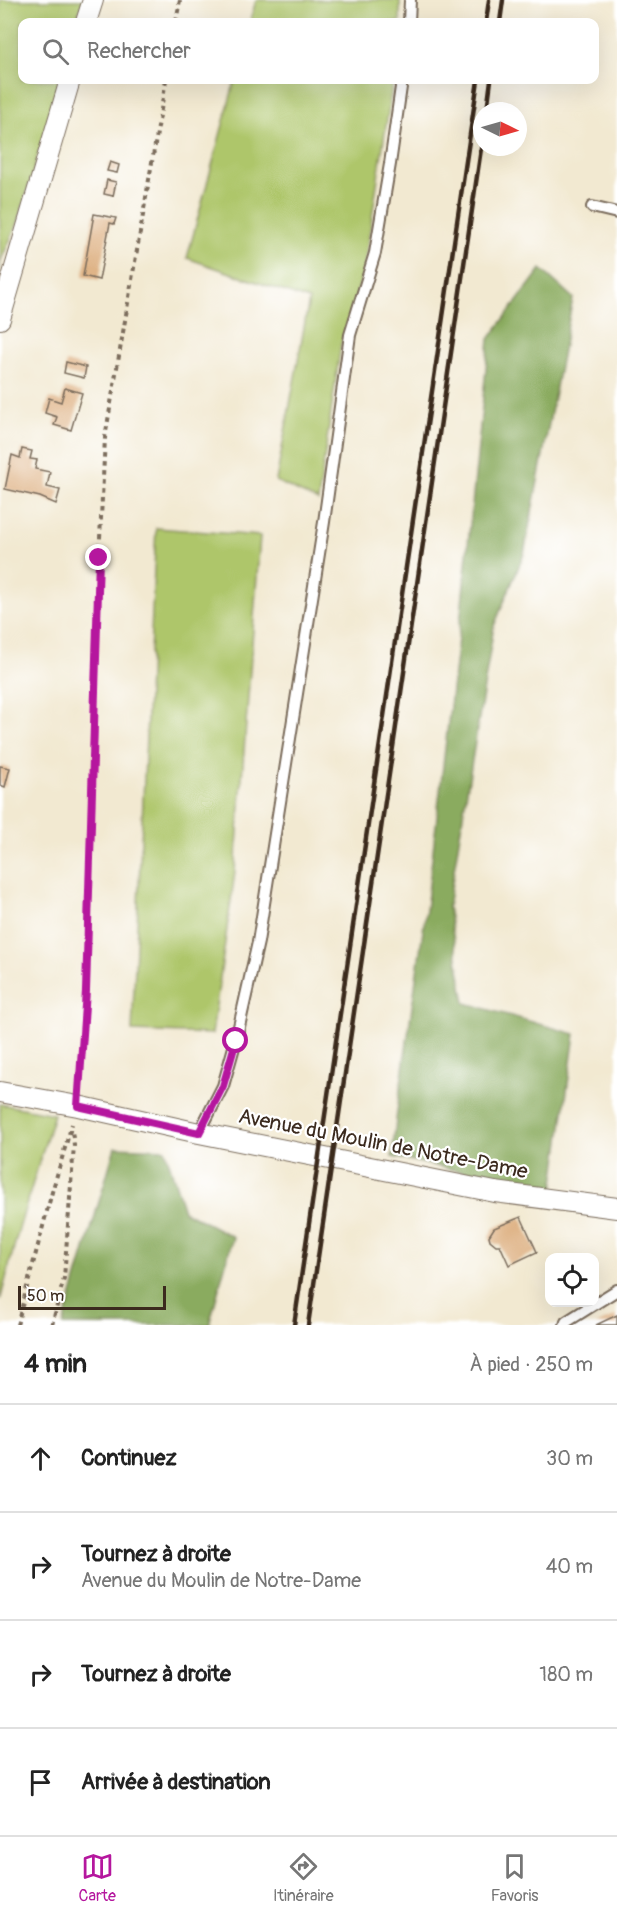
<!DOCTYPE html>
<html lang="fr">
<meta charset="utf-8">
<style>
:root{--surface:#fff;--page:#f2f2f2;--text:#222;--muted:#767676;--line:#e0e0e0;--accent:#b5179e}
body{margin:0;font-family:Pangolin,sans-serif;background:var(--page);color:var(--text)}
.controls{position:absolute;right:18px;bottom:18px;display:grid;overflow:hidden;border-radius:12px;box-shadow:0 6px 24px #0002}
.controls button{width:54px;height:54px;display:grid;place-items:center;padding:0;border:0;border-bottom:2px solid var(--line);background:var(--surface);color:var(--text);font:30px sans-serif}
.compass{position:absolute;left:473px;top:102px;width:54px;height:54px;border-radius:50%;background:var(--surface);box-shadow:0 6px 24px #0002;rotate:95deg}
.scale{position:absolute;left:18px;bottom:15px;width:148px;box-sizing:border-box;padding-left:6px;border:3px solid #3b2a1e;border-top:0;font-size:16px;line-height:21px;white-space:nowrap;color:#3b2a1e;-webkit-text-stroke:4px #fff;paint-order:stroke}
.stop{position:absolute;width:18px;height:18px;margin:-14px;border:4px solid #b5179e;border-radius:50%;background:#fff}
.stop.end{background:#b5179e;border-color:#fff;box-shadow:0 2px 6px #0008}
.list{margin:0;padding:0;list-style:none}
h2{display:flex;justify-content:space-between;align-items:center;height:78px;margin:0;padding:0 24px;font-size:26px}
h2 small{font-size:20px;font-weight:400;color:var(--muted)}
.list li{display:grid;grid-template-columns:39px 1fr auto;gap:18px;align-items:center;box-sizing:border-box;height:108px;padding:0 24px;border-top:2px solid var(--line)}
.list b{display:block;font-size:22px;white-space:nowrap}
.list p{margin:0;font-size:20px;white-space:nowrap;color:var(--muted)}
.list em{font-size:20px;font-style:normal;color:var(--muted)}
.icon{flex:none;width:33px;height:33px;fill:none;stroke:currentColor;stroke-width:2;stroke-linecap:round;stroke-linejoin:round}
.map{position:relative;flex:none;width:617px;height:1325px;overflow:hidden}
.search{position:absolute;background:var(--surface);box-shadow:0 6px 24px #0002;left:18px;right:18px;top:18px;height:66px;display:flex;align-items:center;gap:15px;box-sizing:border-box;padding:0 21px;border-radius:12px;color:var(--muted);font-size:22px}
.sheet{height:510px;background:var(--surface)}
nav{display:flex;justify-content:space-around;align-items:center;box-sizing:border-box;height:84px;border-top:2px solid var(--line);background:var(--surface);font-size:16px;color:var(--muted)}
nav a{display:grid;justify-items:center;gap:3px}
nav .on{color:var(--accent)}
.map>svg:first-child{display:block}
.green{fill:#aec66b;stroke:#747844;stroke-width:1.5}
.forest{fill:#8aab5f;stroke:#626a3e;stroke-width:1.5}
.building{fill:#dfb487}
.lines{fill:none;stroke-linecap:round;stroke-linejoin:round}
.service-casing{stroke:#7b6d5d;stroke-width:14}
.minor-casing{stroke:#7b6d5d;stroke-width:22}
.path{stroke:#7b6d5d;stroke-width:4;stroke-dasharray:4.5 4.5;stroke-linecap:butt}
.service{stroke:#fff;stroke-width:10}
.minor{stroke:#fff;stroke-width:20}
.rail{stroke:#3b2a1e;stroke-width:4.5}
.route{stroke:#b5179e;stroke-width:8}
.labels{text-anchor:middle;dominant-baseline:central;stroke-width:4.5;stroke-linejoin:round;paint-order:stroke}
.street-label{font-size:21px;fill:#3b2a1e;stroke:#fff}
</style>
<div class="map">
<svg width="617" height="1325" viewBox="0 0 617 1325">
<rect width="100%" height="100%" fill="#fff"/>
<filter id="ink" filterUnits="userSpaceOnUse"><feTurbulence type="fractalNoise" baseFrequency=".0167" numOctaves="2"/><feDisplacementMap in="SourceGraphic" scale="12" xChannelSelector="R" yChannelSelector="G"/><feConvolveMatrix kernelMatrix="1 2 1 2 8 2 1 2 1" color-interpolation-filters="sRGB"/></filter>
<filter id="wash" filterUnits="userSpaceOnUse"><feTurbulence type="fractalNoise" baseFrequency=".008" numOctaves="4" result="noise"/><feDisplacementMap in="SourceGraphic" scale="24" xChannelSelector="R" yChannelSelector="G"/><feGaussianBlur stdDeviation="1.35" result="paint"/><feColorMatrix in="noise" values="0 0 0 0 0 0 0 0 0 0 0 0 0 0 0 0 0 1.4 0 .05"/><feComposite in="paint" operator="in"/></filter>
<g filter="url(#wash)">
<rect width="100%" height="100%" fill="#f2e9d1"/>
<!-- green -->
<g class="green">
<path d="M0 0H83L76 22H22V80H60L18 223 1 260 0 275Z"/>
<path d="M256 0H400V22H250Z"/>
<path d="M235 80H393L364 269 341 344 318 501 276 481 309 300 187 258Z"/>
<path d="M156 528 260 536 235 872 212 1034 132 1031Z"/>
<path d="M0 1104 54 1114 18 1232 0 1301Z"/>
</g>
<!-- forest -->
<g class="forest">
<path d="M541 269 573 298 524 554 494 626 448 907 465 1003 575 1034 553 1190 392 1157 397 1111 426 910 461 613 489 339Z"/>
<path d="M115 1147 165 1149 184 1211 233 1237 209 1325H63Z"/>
</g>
<g id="blocks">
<!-- building -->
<g class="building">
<path d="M110 162 119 165 117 173 107 171Z"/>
<path d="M107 180 116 182 113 196 104 194Z"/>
<path d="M94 214 116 218 114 224 110 223 99 280 83 276Z"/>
<path d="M66 362 86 367 84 378 64 373Z"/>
<path d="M65 388 82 393 71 430 54 425 57 417 45 413 49 398 61 402Z"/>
<path d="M22 449 32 451 30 459 37 460 35 469 50 472 47 487 60 490 56 504 40 497 5 489 12 455 20 458Z"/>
<path d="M0 766 10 768 5 787 0 785Z"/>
<path d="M521 1217 537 1252 509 1265 500 1245H496L490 1240 489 1236 494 1228Z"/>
<path d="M617 1315V1325H596Z"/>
</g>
</g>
</g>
<g filter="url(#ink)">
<use href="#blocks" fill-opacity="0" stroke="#7b6d5d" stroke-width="1.5"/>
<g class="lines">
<defs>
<g id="service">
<path d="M409 22 410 0"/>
<path d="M592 207 617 213"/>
<path d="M199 1133 223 1086 236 1040 258 942 324 522 350 335 375 253 390 164 402 80"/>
<path d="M565 1325 566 1322 617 1290"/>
</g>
<g id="minor">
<path d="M86 22 93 0"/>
<path d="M0 319 70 80"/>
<path d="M0 1092 78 1106 199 1133 495 1192 617 1208"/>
</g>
</defs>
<!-- service casing -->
<use href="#service" class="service-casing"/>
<!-- minor casing -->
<use href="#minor" class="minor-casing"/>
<!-- path -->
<g class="path">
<path d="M176 22 180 0"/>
<path d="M79 1087 86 991 99 558 105 438 166 80"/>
<path d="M17 1325 52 1192 72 1124"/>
<path d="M52 1325 64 1278 74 1145 72 1131"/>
</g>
<!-- service -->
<use href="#service" class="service"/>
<!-- minor -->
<use href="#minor" class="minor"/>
<!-- rail -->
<g class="rail">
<path d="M486 22 489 0"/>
<path d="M500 22 503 0"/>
<path d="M487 111 491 80"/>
<path d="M294 1325 478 80"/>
<path d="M308 1325 482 142"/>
</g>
</g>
</g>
<g class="lines" filter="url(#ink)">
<!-- route -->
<path class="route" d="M99 558 86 991 78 1106 199 1133 223 1086 236 1041"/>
</g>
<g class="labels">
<!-- street labels -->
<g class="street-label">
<text transform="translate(383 1144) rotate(11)">Avenue du Moulin de Notre-Dame</text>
</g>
</g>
</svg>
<div class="controls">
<button><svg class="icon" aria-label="locate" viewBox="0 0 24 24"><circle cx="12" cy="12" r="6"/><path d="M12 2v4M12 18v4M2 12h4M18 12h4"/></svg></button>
</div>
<svg class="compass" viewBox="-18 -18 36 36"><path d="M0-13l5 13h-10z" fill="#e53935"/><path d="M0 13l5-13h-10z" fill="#767676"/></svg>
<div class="scale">50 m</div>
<div class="stop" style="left:236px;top:1041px"></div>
<div class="stop end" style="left:99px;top:558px"></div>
<div class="search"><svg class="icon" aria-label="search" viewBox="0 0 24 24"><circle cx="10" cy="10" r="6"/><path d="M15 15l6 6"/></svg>Rechercher</div>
</div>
<section class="sheet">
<h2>4 min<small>À pied · 250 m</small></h2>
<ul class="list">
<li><svg class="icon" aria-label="ahead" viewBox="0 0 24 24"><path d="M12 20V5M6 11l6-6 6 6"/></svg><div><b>Continuez</b></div><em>30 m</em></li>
<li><svg class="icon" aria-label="right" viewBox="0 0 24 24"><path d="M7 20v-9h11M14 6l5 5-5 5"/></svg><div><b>Tournez à droite</b><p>Avenue du Moulin de Notre-Dame</p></div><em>40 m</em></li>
<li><svg class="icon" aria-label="right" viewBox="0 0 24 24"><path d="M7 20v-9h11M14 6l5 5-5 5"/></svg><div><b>Tournez à droite</b></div><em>180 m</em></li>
<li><svg class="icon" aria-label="arrive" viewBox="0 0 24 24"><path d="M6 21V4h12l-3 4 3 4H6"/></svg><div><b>Arrivée à destination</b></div></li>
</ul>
</section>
<nav>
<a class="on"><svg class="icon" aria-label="map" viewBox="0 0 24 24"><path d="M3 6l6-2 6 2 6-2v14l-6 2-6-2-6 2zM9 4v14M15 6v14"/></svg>Carte</a>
<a><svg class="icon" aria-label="directions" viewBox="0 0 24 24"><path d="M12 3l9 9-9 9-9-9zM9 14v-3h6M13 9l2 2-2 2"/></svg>Itinéraire</a>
<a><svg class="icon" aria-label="saved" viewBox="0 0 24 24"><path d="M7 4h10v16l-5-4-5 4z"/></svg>Favoris</a>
</nav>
